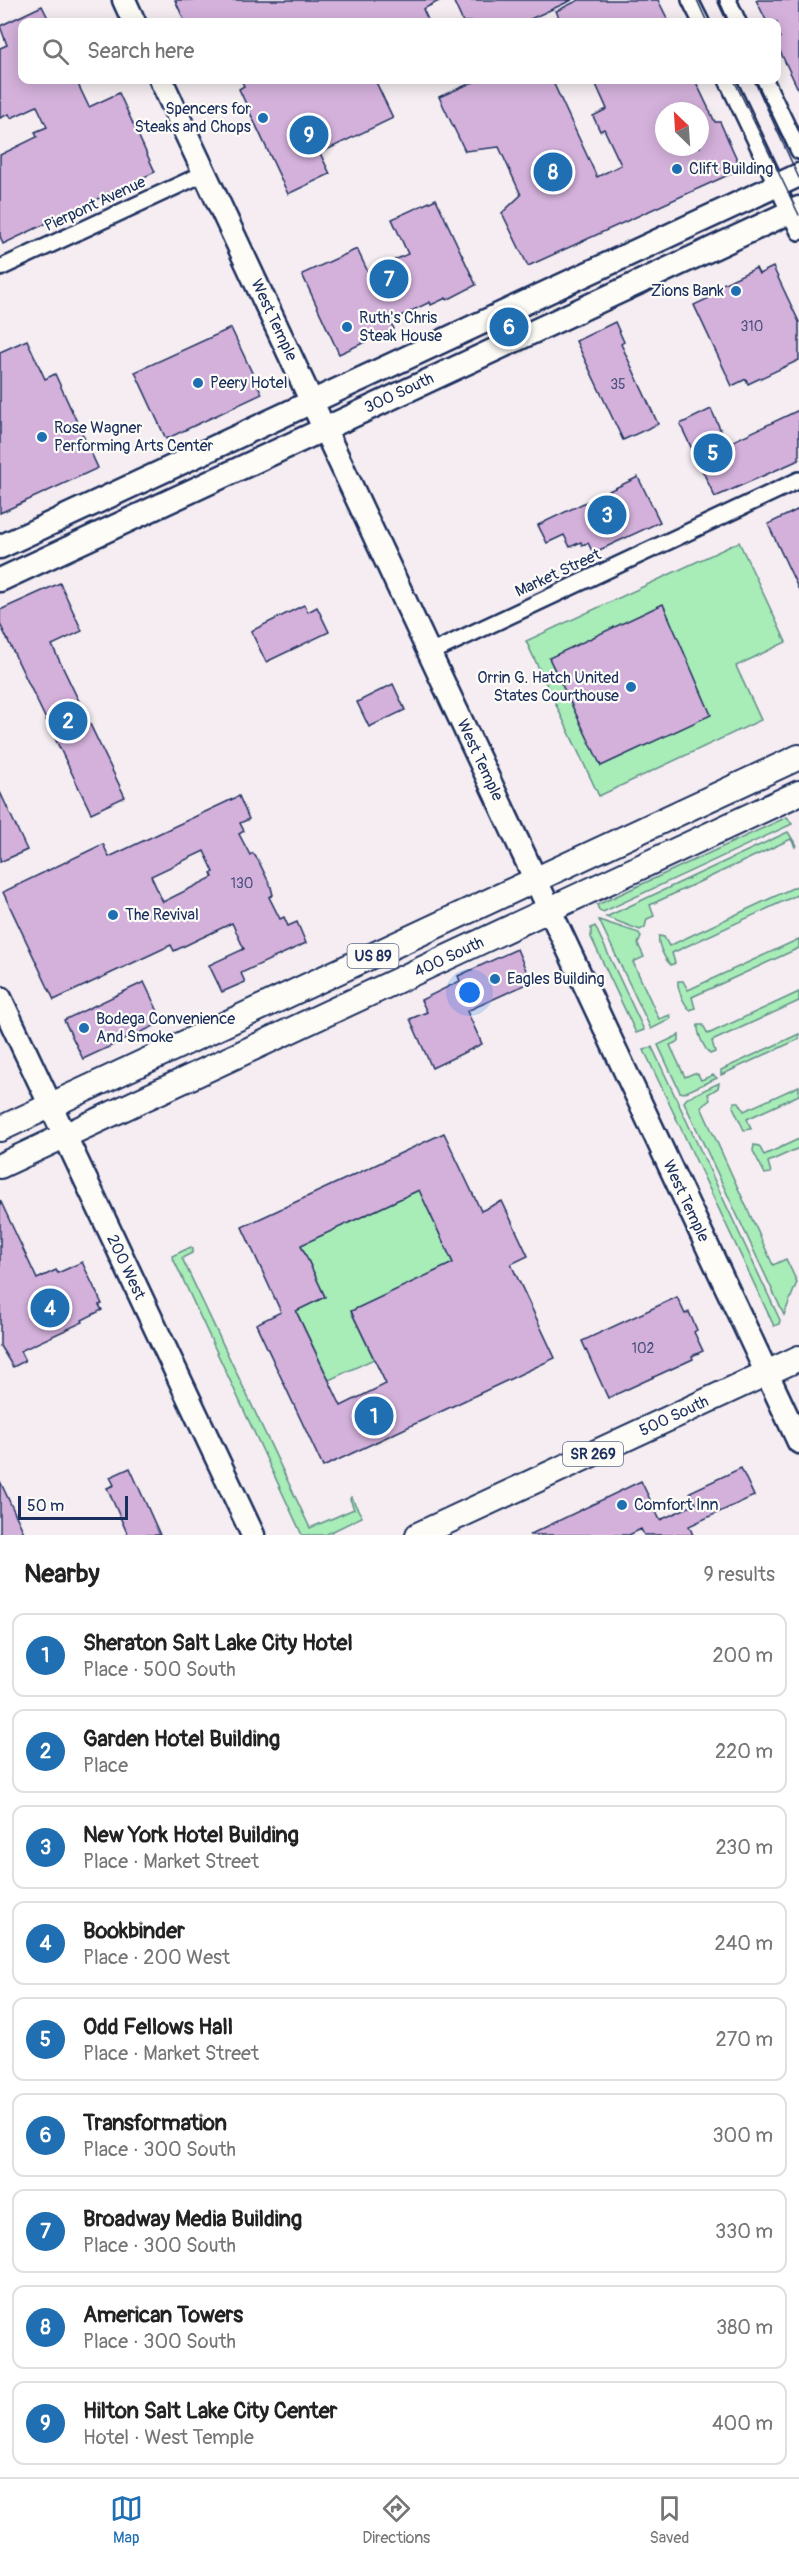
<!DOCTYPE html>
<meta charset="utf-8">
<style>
:root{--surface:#fff;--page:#f6f6f6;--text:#222;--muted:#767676;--line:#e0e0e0;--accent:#1f6fb2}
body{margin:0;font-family:Pangolin,sans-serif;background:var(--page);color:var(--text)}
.compass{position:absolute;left:655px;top:102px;width:54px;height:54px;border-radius:50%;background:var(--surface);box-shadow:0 3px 15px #0003;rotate:335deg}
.scale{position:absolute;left:18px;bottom:15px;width:110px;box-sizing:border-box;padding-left:6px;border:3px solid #1b2f5e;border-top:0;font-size:16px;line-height:21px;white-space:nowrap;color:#1b2f5e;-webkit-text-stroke:4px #fdfcf7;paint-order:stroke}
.you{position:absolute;left:470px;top:993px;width:21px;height:21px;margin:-15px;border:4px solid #fff;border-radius:50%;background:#1a73e8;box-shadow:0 0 0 9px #1a73e833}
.badge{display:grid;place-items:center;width:39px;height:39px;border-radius:50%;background:var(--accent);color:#fff;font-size:20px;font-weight:700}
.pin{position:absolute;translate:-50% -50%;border:3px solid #fff;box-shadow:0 2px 6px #0006}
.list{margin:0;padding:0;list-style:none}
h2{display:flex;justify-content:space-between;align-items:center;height:78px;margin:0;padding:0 24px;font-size:26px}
h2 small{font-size:20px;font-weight:400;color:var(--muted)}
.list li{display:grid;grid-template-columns:39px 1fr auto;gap:18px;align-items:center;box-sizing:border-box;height:84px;margin:0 12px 12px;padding:0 12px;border:2px solid var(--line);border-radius:12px}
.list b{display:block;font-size:22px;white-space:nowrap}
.list p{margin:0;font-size:20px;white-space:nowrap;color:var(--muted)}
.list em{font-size:20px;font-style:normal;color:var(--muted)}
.icon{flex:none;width:33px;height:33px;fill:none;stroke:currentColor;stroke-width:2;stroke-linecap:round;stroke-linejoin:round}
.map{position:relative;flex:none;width:799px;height:1535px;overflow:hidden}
.search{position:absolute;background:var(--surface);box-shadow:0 3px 15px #0003;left:18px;right:18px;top:18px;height:66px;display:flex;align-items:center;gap:15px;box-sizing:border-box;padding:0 21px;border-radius:12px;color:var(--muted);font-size:22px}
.sheet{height:942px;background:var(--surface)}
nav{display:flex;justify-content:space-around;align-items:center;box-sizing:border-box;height:84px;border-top:2px solid var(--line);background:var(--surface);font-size:16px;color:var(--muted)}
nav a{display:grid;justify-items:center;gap:3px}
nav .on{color:var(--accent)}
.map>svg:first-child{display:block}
.green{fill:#a8ecb7;stroke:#628e8a;stroke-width:1.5}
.building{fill:#d4b1db;stroke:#1b2f5e;stroke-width:1.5;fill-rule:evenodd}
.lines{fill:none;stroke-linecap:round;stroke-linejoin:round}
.street-casing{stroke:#1b2f5e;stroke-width:20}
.secondary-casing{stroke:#1b2f5e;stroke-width:27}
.primary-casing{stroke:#1b2f5e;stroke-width:28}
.street{stroke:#fdfcf7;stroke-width:15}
.secondary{stroke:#fdfcf7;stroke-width:22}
.primary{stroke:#fdfcf7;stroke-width:24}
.tram{stroke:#1b2f5e;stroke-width:1.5}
.poi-dot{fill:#1f6fb2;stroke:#fdfcf7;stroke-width:2}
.labels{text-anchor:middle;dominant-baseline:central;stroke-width:4.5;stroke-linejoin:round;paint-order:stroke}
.number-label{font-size:14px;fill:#49507d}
.shield{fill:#fdfcf7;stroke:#5f6c8c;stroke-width:1.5}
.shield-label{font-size:15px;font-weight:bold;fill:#1b2f5e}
.poi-label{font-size:16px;fill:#1b2f5e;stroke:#fdfcf7;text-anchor:start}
.street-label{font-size:16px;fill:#1b2f5e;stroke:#fdfcf7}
</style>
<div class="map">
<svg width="799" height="1535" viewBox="0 0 799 1535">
<rect width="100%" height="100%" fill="#f5edf1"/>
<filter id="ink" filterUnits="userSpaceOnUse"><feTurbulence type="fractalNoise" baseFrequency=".0167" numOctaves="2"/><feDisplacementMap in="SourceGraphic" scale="12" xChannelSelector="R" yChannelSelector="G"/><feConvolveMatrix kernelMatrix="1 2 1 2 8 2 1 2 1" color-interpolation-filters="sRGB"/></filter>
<g filter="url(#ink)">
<!-- green -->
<g class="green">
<path d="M739 542 786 642 736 666 761 720 599 796 526 641Z"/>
<path d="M787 817 792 824 603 912 599 910 597 905Z"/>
<path d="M788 832 796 845 795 847 791 839 650 905 654 916 647 919 645 927 640 930 606 917Z"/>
<path d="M799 885V894L672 953 675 963 671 965C665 960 657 944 659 936L664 937 669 946Z"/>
<path d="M599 920 639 933 641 937 638 944 644 957 633 962 659 1019 670 1015 671 1018 669 1020 651 1029Z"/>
<path d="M595 926 644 1030 636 1033 591 937V928Z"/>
<path d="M799 939V948L692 997 695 1008 690 1010C684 1004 677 989 678 981H683L688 990Z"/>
<path d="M799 992V1001L712 1041 715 1052 710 1054C704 1048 697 1033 698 1025H703L708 1034Z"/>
<path d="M799 1034V1039L721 1075V1070Z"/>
<path d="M679 1035V1041L670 1045 685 1077 694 1073 698 1074 701 1080 713 1075 717 1078 684 1093 680 1092 658 1045Z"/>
<path d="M652 1047 780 1320 779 1324 774 1326 644 1050Z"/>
<path d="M719 1083 718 1088 708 1094 710 1100 701 1107 773 1265 786 1259 797 1282 784 1315 684 1102 687 1098Z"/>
<path d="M799 1086V1095L747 1119 751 1129 744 1130 733 1107 734 1102H739L744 1111Z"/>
<path d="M799 1139V1148L768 1162 771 1173 765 1174 753 1151 754 1145 759 1146 764 1155Z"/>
<path d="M419 1190 453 1263 351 1311 374 1359 329 1380 296 1311 325 1297 301 1245Z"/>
<path d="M191 1247 193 1249 192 1253 182 1258 310 1528 354 1509 350 1499 351 1497 362 1517 325 1535H302L172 1256Z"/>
</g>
<!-- building -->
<g class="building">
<path d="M175 0H441L423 9 429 22H185Z"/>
<path d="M453 0H572L524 22H463Z"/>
<path d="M579 0H658L669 22H561L556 11Z"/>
<path d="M756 0H799V91L777 45 780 37 777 35V22H767Z"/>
<path d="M42 6 50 22H22V80H76L89 107 119 93 155 172 3 244 0 236V155L37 137 35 132 47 127 37 106 11 118 9 114 0 118V48L7 45 0 26Z"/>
<path d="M241 80H375L393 118 320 153 330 174 288 194 239 89 244 86Z"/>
<path d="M478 80H552L597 177 621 165 604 129 600 131 593 116 607 109 594 80H695L715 122H720L740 166 737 167V171L528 266 502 213 521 195 499 147 465 151 439 97ZM664 111H700V147H664Z"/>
<path d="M436 199 476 285 447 300 446 298 431 305 430 302 390 321 394 329 339 354 302 274 357 249 368 272 408 254 392 219Z"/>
<path d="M773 267 799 322V360L748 384 746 379 732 386 694 305 709 298 706 292 756 268 759 274Z"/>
<path d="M615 322 624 342 621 344 658 424 623 440 576 341Z"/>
<path d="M231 328 262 394 166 439 135 372Z"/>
<path d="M27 340 45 379 55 374 98 468 0 513V352Z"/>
<path d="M711 409 727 444 799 410V460L715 497 680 424Z"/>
<path d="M638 477 660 522 593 553 588 543 582 545 581 542 570 547 564 535 547 543 538 525Z"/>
<path d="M799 509V590L768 524Z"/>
<path d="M60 583 82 631 52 645 125 797 91 813 0 624V610Z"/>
<path d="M663 604 711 715 601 766 549 658Z"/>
<path d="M304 605 308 612 317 607 329 632 266 662 251 631Z"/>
<path d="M393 684 405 710 369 727 357 702Z"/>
<path d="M0 792 27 850 0 862Z"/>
<path d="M239 796 249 819 240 823 244 831 239 834 250 855 253 853 258 860 271 887 273 895 269 897 280 919 284 917 288 926 297 922 306 943 241 973 245 982 222 992 209 965 244 949 232 923 174 951 171 945 54 1000 3 892 103 844 109 857ZM204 851 214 872 211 873 213 877 163 902 151 876Z"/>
<path d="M517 949 531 982 467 1011 482 1044 432 1068 410 1019 427 1012 421 1000 460 981 458 976Z"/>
<path d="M144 982 163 1022 83 1059 64 1020Z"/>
<path d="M444 1133 481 1211 502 1201 528 1256 511 1264 555 1358 323 1467 256 1324 281 1312 242 1227ZM419 1190 453 1263 351 1311 386 1384 341 1406 296 1311 325 1297 301 1245Z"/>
<path d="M0 1200 37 1279 56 1270 58 1273 82 1262 102 1304 99 1305 102 1310 82 1320 83 1322 20 1351 25 1361 13 1367 0 1346Z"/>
<path d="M677 1297 685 1314 689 1312 697 1330 694 1332 703 1351 692 1356 693 1359 608 1398 582 1341Z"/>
<path d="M130 1468 160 1535H128L107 1488 114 1485 110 1477Z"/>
<path d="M741 1468 754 1496 689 1526 693 1535H644L641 1529 629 1535H529L641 1481 660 1520 696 1504 690 1492Z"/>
<path d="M0 1481 25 1535H0Z"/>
</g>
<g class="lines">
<defs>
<g id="street">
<path d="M690 0 701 22"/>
<path d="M728 0 738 22"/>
<path d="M727 80 799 232"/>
<path d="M765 80 799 151"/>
<path d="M0 268 205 173"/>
<path d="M430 653 799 480"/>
</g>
<g id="secondary">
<path d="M124 0 134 22"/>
<path d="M161 80 799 1442"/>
<path d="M0 547 799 175"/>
<path d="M0 580 799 208"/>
<path d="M0 998 253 1535"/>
</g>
<g id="primary">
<path d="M0 1129 799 757"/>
<path d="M0 1166 799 793"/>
<path d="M418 1535 799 1358"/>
</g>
</defs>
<!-- street casing -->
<use href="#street" class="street-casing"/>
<!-- secondary casing -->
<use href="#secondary" class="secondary-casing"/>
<!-- primary casing -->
<use href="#primary" class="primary-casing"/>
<!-- street -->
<use href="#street" class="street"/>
<!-- secondary -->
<use href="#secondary" class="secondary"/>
<!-- primary -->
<use href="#primary" class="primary"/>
<!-- tram -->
<g class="tram">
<path d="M697 0 707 22"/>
<path d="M717 0 727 22"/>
<path d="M734 80 799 215"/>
<path d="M754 80 799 178"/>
</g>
</g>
</g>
<!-- markers -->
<g class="poi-dot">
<circle cx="263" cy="118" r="6"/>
<circle cx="677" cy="169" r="6"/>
<circle cx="736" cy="291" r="6"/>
<circle cx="347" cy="327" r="6"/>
<circle cx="198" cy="383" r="6"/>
<circle cx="42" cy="437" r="6"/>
<circle cx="631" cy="687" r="6"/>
<circle cx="113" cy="915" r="6"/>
<circle cx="495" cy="979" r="6"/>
<circle cx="84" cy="1028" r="6"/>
<circle cx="622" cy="1505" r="6"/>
</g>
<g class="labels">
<!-- number labels -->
<g class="number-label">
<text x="752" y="326">310</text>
<text x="618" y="384">35</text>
<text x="242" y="883">130</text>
<text x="643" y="1348">102</text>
</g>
<!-- shield labels -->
<g class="shield">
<rect x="347.5" y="944" width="51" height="24" rx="4.5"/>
<rect x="563" y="1442" width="60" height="24" rx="4.5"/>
</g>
<g class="shield-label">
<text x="373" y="956">US 89</text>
<text x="593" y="1454">SR 269</text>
</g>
<!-- poi labels -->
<g class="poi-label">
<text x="251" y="109" text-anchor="end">Spencers for<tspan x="251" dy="18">Steaks and Chops</tspan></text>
<text x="689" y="169">Clift Building</text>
<text x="724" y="291" text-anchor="end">Zions Bank</text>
<text x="359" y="318">Ruth's Chris<tspan x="359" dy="18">Steak House</tspan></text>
<text x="210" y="383">Peery Hotel</text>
<text x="54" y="428">Rose Wagner<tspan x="54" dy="18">Performing Arts Center</tspan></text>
<text x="619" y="678" text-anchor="end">Orrin G. Hatch United<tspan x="619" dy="18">States Courthouse</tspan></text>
<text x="125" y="915">The Revival</text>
<text x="507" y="979">Eagles Building</text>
<text x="96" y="1019">Bodega Convenience<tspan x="96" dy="18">And Smoke</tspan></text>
<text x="634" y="1505">Comfort Inn</text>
</g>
<!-- street labels -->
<g class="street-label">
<text transform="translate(95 204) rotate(-25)">Pierpont Avenue</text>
<text transform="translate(274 320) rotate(65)">West Temple</text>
<text transform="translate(399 393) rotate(-25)">300 South</text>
<text transform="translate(558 573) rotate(-25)">Market Street</text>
<text transform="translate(480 760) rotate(65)">West Temple</text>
<text transform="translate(449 957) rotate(-25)">400 South</text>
<text transform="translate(686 1201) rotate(65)">West Temple</text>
<text transform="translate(126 1267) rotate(65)">200 West</text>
<text transform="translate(674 1416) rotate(-25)">500 South</text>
</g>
</g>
</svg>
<svg class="compass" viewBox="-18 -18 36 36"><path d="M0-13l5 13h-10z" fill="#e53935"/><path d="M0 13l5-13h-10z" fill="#767676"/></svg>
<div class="scale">50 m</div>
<div class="you"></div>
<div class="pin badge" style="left:374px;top:1416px">1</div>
<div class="pin badge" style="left:68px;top:721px">2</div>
<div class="pin badge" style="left:607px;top:515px">3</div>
<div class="pin badge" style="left:50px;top:1308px">4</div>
<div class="pin badge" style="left:713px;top:453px">5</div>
<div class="pin badge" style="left:509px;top:327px">6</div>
<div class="pin badge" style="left:389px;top:279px">7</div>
<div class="pin badge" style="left:553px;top:172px">8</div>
<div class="pin badge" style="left:309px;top:135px">9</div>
<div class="search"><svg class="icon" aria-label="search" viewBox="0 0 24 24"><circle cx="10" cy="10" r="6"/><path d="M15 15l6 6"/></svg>Search here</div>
</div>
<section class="sheet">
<h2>Nearby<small>9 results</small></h2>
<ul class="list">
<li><span class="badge">1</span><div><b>Sheraton Salt Lake City Hotel</b><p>Place · 500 South</p></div><em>200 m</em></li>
<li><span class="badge">2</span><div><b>Garden Hotel Building</b><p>Place</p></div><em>220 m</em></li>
<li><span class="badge">3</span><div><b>New York Hotel Building</b><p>Place · Market Street</p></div><em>230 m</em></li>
<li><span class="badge">4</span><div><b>Bookbinder</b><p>Place · 200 West</p></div><em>240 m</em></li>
<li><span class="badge">5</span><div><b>Odd Fellows Hall</b><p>Place · Market Street</p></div><em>270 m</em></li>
<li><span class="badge">6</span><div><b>Transformation</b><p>Place · 300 South</p></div><em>300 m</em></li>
<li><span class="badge">7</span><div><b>Broadway Media Building</b><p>Place · 300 South</p></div><em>330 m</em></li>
<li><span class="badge">8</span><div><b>American Towers</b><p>Place · 300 South</p></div><em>380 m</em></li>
<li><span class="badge">9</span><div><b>Hilton Salt Lake City Center</b><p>Hotel · West Temple</p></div><em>400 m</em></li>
</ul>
</section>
<nav>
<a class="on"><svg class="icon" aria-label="map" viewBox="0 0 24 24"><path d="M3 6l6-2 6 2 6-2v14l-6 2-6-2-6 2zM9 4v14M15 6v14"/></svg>Map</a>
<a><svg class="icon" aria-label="directions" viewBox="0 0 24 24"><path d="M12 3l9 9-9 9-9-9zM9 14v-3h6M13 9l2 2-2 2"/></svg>Directions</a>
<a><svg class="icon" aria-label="saved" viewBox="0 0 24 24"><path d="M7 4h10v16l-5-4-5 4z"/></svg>Saved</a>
</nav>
